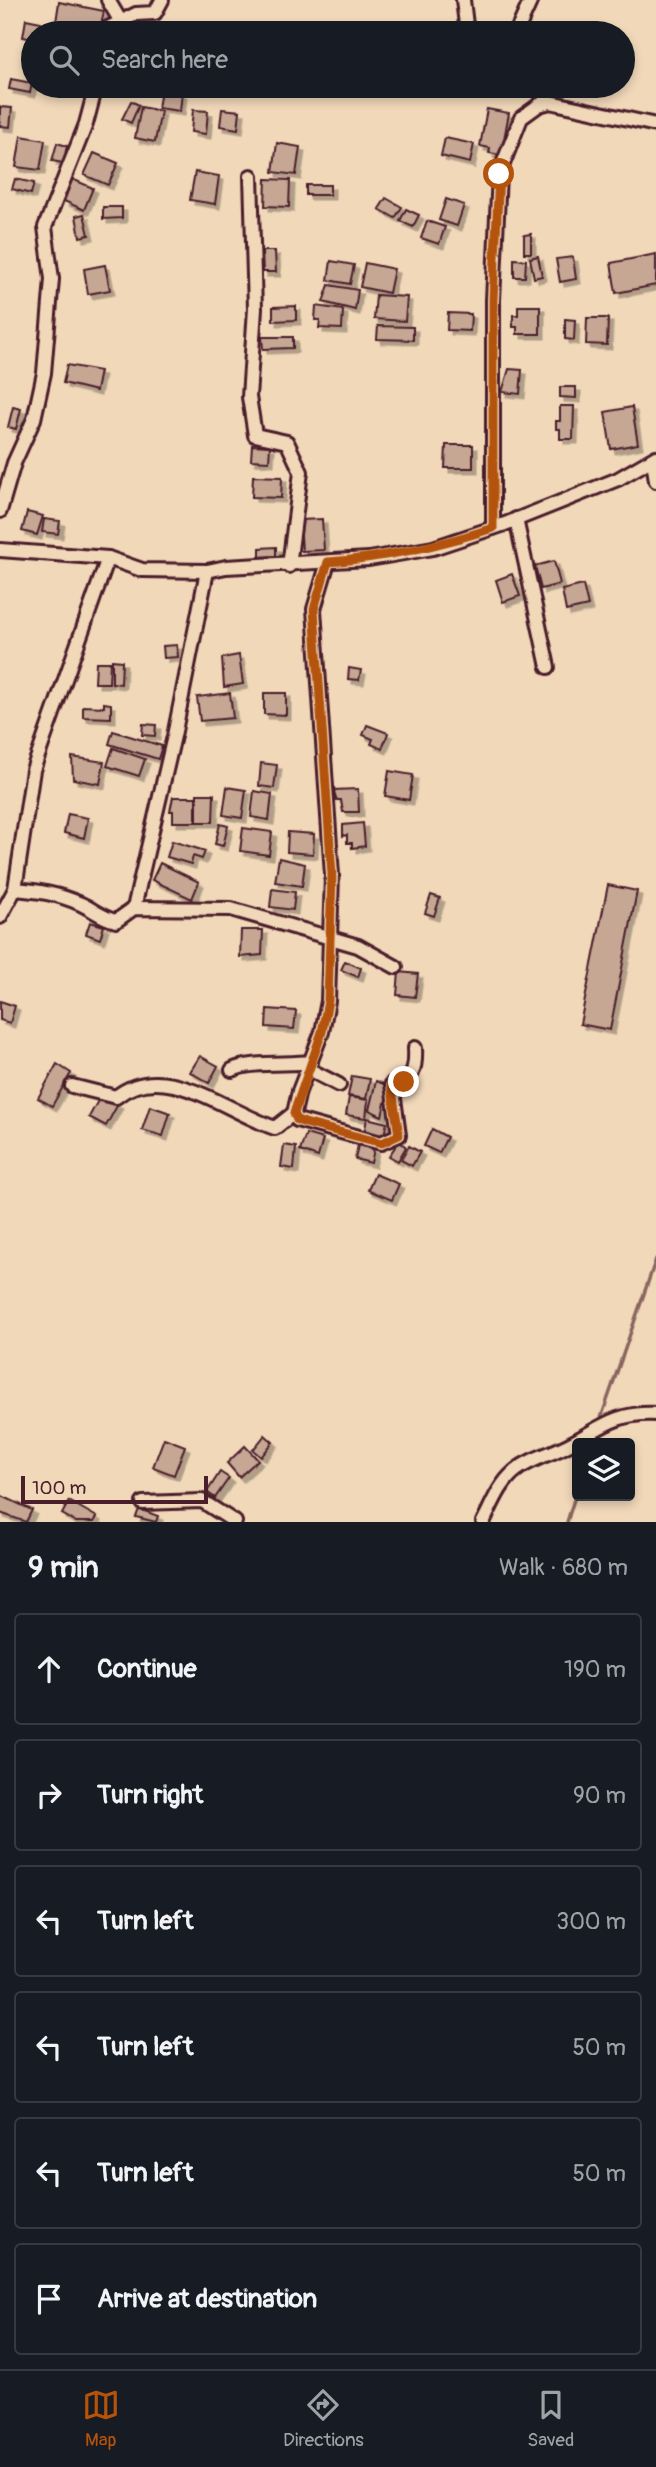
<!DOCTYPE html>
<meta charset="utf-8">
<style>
:root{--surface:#171b24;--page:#20242c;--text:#f1f3f6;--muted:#9ea1a6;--line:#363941;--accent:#b45309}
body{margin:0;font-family:Pangolin,sans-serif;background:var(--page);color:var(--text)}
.controls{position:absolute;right:21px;bottom:21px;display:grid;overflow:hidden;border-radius:7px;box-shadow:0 4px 10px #0003}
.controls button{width:63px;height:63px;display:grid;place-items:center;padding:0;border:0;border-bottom:2px solid var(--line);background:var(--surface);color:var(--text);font:35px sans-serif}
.scale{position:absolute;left:21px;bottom:18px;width:187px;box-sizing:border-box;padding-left:7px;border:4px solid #4a1f2b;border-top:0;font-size:19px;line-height:24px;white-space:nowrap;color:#4a1f2b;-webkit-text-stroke:5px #f1d8b9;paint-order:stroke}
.stop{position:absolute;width:21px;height:21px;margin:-16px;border:5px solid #b45309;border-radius:50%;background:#fff}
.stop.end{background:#b45309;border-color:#fff;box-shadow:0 2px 7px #0008}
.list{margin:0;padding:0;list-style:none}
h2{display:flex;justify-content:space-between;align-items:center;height:91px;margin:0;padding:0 28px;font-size:30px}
h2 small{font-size:23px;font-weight:400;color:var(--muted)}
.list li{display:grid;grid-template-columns:46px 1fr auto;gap:21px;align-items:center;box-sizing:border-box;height:112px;margin:0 14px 14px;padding:0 14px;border:2px solid var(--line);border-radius:7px}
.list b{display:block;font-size:26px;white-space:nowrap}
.list em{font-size:23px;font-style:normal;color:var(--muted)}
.icon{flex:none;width:38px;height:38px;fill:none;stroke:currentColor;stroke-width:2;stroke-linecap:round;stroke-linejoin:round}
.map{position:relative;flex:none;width:656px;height:1522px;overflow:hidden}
.search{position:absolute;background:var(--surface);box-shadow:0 4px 10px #0003;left:21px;right:21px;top:21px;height:77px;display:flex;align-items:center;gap:18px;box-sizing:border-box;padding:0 24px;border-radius:38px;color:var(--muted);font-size:26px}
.sheet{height:847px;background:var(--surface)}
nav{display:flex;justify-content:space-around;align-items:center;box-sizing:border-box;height:98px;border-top:2px solid var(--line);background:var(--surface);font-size:19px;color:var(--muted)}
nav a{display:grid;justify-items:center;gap:4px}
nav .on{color:var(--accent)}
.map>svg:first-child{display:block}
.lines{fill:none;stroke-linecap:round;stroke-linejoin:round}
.stream{stroke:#8a6560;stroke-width:3.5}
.building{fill:#c5a794;stroke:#4a1f2b;stroke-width:2;filter:url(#shadow)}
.minor-casing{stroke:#4a1f2b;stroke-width:18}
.minor{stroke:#f1d8b9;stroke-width:12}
.route{stroke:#b45309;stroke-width:9}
</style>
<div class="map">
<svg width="656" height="1522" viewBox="0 0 656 1522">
<defs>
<filter id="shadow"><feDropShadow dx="4.5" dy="4.5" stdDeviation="0" flood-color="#0004"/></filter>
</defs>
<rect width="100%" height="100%" fill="#f1d8b9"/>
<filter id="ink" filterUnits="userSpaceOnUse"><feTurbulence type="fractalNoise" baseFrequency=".0143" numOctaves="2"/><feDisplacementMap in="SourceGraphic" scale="14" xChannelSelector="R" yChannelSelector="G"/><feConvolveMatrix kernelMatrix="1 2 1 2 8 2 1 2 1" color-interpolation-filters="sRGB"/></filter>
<g filter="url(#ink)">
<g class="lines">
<!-- stream -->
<g class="stream">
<path d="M600 1421 656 1259"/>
<path d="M567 1522 577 1490"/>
</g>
</g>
<!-- building -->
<g class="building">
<path d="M59 2 104 11 100 30 56 22Z"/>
<path d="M26 19 41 22 39 33H33V39L23 37Z"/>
<path d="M11 79 32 83 30 93 9 89Z"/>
<path d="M161 90 182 93 180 111 158 108Z"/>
<path d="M131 101 139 105 131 123 122 119Z"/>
<path d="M0 107 12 108 10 127 0 126Z"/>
<path d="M141 107 161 111 155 142 135 138Z"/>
<path d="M222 109 240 111 238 129 220 126Z"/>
<path d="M487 109 509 113 501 155 489 153 490 148 480 146Z"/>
<path d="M193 110 208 111 206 134 191 132Z"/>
<path d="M21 136 45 140 40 170 16 167Z"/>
<path d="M445 138 474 144 470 163 441 156Z"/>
<path d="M57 143 67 146 63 163 52 161Z"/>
<path d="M277 143 300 147 296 175 273 172Z"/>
<path d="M94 153 118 163 108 185 84 175Z"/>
<path d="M195 172 219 176 215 204 190 200Z"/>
<path d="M15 179 34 183 31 194 12 189Z"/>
<path d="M72 179 93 188 84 210 64 201Z"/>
<path d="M266 179 290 180 289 207 265 206Z"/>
<rect x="306" y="185" width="24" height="10"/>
<path d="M386 198 402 207 395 218 379 209Z"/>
<path d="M446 199 464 205 457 226 439 220Z"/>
<path d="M103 207H122V218L103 219Z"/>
<path d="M406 209 419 215 413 227 400 221Z"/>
<path d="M84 214 89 235 80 237 76 216Z"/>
<path d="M427 221 445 227 439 244 421 238Z"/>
<path d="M531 234V253H524V235Z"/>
<path d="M262 251H275L276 272H263Z"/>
<path d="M656 254V285L616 293 611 263Z"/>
<path d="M538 256 542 276 534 278 530 258Z"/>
<path d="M573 257 576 279 560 282 556 259Z"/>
<path d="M514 259 526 260 525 277H514Z"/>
<path d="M331 261 354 265 350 284 328 280Z"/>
<path d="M365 263 394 269 389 293 360 287Z"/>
<path d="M105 265 110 290 88 294 84 269Z"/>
<path d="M329 285 358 290 355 310 323 302Z"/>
<path d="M376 295 407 297 405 321 374 319Z"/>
<path d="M296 306V320L273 321V307Z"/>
<path d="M316 306 343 310 342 329 319 328 320 320H315Z"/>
<path d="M518 306H540V334H517V327H513V315H518Z"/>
<path d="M448 313 471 314 470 331 447 330Z"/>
<path d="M587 318H608L607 345 586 344Z"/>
<path d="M565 319 575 320 574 340 565 339Z"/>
<path d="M378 326 413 327V340L377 339Z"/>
<path d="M262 337H293V348L263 349Z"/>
<path d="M67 365 100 371 96 391 63 383Z"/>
<path d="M509 369 522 370 520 394 502 392Z"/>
<path d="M560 387H576V398L560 397Z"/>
<path d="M560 406H574L573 439H560V429H556V421H560Z"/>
<path d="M13 407 21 409 16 429 8 427Z"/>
<path d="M632 407 638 444 611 449 605 412Z"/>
<path d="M252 445 270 446 269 461 251 460Z"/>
<path d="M446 445H473V468H445Z"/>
<path d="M253 476 282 477 281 498 252 497Z"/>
<path d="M27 512 43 516 37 535 22 531Z"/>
<path d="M44 519 60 521 58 534 42 532Z"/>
<path d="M322 519 324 550 302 551 300 520Z"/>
<path d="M276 547V556L260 557V548Z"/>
<path d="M554 561 560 584 541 589 535 566Z"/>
<path d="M512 574 520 596 503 602 496 580Z"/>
<path d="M583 585 588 606 566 611 562 590Z"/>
<path d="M177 645 178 657 164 658 163 646Z"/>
<path d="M239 655 243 684 224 687 222 658Z"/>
<path d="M112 660 122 661 121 684 112 683Z"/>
<path d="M96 662H110L109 683H95Z"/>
<path d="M349 668 361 670 359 680 348 679Z"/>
<path d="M230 693 233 718 200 721 197 697Z"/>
<path d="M264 693H286V715L264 714Z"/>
<path d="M104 703 111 704V718L83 717V706L104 707Z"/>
<path d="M143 724 156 725 155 736 142 735Z"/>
<path d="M367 725 388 733 382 749 371 744 373 739 363 735Z"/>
<path d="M113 731 162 746 158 759 109 744Z"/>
<path d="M113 748 145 759 139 776 107 766Z"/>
<path d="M72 757 104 762 100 784 73 779Z"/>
<path d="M261 763 277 765 274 788 259 786Z"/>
<path d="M389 771 413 775 409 800 385 796Z"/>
<path d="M227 787 246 790 242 818 223 815Z"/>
<path d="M358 789 359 812H343L341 800H337L333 790Z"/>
<path d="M254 791 272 794 269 820 251 817Z"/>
<path d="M197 794H214L213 822H197Z"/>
<path d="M173 797H196V822H173V811H170Z"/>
<path d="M68 814 88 818 84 838 64 833Z"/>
<path d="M363 823 365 846 352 848V843H347V835L343 836V825Z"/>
<path d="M220 824 228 826 223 846 215 844Z"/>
<path d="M243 828 272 832 269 855 240 851Z"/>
<path d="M288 832 314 834 313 854 287 852Z"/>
<path d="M172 841 205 851 202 859 193 856 191 864 167 857Z"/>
<path d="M279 858 305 864 302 886 275 882Z"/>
<path d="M160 863 199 882 192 899 152 880Z"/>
<path d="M608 885 637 891 610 1030 580 1024Z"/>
<path d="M272 889 295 892 293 910 270 907Z"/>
<path d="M431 895 440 898 434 916 425 913Z"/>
<path d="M90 922 104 926 100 939 86 934Z"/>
<path d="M241 930H263L262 955 240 957Z"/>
<path d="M345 961 361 968 358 977 341 970Z"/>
<path d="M399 972 418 974 415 997 397 995Z"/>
<path d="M0 1001 15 1006 10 1023 0 1020Z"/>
<path d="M267 1009 296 1011 294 1029 266 1027Z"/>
<path d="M200 1056 218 1066 209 1083 190 1072Z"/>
<path d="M57 1064 71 1073 52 1106 38 1098Z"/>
<path d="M352 1076 370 1079 366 1099 348 1096Z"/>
<path d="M376 1081 389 1086 382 1116 369 1110Z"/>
<path d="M101 1095 118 1104 106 1126 89 1117Z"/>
<path d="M349 1097 368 1100 366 1118 346 1115Z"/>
<path d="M150 1106 170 1113 163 1136 142 1130Z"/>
<path d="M367 1118 387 1123 383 1138 364 1134Z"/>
<path d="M432 1129 447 1137 439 1153 424 1146Z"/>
<path d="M306 1134 323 1139 318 1157 300 1151Z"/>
<path d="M399 1141 406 1147 398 1161 389 1156Z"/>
<path d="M284 1145 296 1147 294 1169 281 1167Z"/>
<path d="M358 1145 374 1149 371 1163 355 1159Z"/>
<path d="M409 1146 420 1152 412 1166 401 1160Z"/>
<path d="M375 1174 399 1184 392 1200 368 1190Z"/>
<path d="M265 1435 273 1442 261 1457 253 1450Z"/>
<path d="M164 1438 185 1446 174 1475 153 1467Z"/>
<path d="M245 1446 258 1460 239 1477 227 1463Z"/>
<path d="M220 1472 229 1478 215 1498 207 1492Z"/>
<path d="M0 1495 32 1510 26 1522 0 1513Z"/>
<path d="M69 1501 97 1517 94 1522H76L62 1514Z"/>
<path d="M139 1509 158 1516 156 1522 136 1517Z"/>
</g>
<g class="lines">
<defs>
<g id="minor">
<path d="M108 0 121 22"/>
<path d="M463 0 467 33"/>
<path d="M106 33 108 28 136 14 155 13 162 0"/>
<path d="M516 33 531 0"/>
<path d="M536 86 550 102 656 125"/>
<path d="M251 176 255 309 249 397 255 435 287 442 301 472 289 566"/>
<path d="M653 460 656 481"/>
<path d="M0 511 14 463 34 419 44 373 52 279 45 227 86 124 96 86"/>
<path d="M516 519 548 667"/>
<path d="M493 528V300L499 174 521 118 539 105 550 102"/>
<path d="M0 550 108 558 142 570 207 571 226 567 369 559 433 548 505 524 618 479 656 457"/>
<path d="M328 562 314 609 332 875 328 1001 322 1032 299 1091 294 1113 297 1120 381 1143 399 1135 392 1084C414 1081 416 1068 415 1048"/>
<path d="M15 889C39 891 59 894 81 904 94 910 102 918 116 921L134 908 231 909 358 946 396 967"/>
<path d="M134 908 174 736 207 571"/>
<path d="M0 917 15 889 33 770 108 558"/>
<path d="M308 1069 339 1085"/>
<path d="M232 1070C250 1061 288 1065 311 1062"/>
<path d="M72 1086 116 1097C164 1058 225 1111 275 1128L294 1113"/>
<path d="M143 1503 202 1501 235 1522"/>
<path d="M483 1522C492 1505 499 1485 514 1472 526 1461 547 1455 562 1448 598 1431 612 1412 656 1414"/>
</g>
</defs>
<!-- minor casing -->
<use href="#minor" class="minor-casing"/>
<!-- minor -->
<use href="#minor" class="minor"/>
</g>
</g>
<g class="lines" filter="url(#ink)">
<!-- route -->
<path class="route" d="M404 1082 391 1084 399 1135 382 1143 305 1123 297 1120 294 1113 322 1032 328 1001 332 875 314 609 328 562C386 558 438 546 493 528V300L499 174"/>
</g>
</svg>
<div class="controls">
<button><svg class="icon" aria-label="layers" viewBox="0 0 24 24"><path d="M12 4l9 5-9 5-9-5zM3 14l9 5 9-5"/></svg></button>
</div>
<div class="scale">100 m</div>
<div class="stop" style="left:499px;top:174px"></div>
<div class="stop end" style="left:404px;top:1082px"></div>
<div class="search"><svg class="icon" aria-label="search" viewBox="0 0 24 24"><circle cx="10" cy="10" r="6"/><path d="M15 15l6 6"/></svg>Search here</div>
</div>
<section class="sheet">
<h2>9 min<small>Walk · 680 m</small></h2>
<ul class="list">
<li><svg class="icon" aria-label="ahead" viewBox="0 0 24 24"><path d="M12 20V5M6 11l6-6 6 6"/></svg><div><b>Continue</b></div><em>190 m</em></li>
<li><svg class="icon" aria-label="right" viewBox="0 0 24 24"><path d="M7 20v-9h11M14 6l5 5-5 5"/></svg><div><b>Turn right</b></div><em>90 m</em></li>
<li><svg class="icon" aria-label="left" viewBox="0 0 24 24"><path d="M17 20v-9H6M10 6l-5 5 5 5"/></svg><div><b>Turn left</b></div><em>300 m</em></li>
<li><svg class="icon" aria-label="left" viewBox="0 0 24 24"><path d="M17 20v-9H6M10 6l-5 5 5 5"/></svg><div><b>Turn left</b></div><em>50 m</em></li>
<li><svg class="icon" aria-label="left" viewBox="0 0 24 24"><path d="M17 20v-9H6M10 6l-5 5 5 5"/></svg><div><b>Turn left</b></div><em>50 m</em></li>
<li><svg class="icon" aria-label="arrive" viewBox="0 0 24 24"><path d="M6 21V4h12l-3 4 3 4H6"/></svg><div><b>Arrive at destination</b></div></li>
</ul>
</section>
<nav>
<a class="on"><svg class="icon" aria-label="map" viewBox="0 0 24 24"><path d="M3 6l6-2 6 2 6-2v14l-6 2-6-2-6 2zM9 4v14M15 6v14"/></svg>Map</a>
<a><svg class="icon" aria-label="directions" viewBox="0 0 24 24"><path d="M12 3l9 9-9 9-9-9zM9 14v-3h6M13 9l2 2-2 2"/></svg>Directions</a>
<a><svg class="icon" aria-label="saved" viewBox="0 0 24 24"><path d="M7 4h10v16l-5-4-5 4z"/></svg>Saved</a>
</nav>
